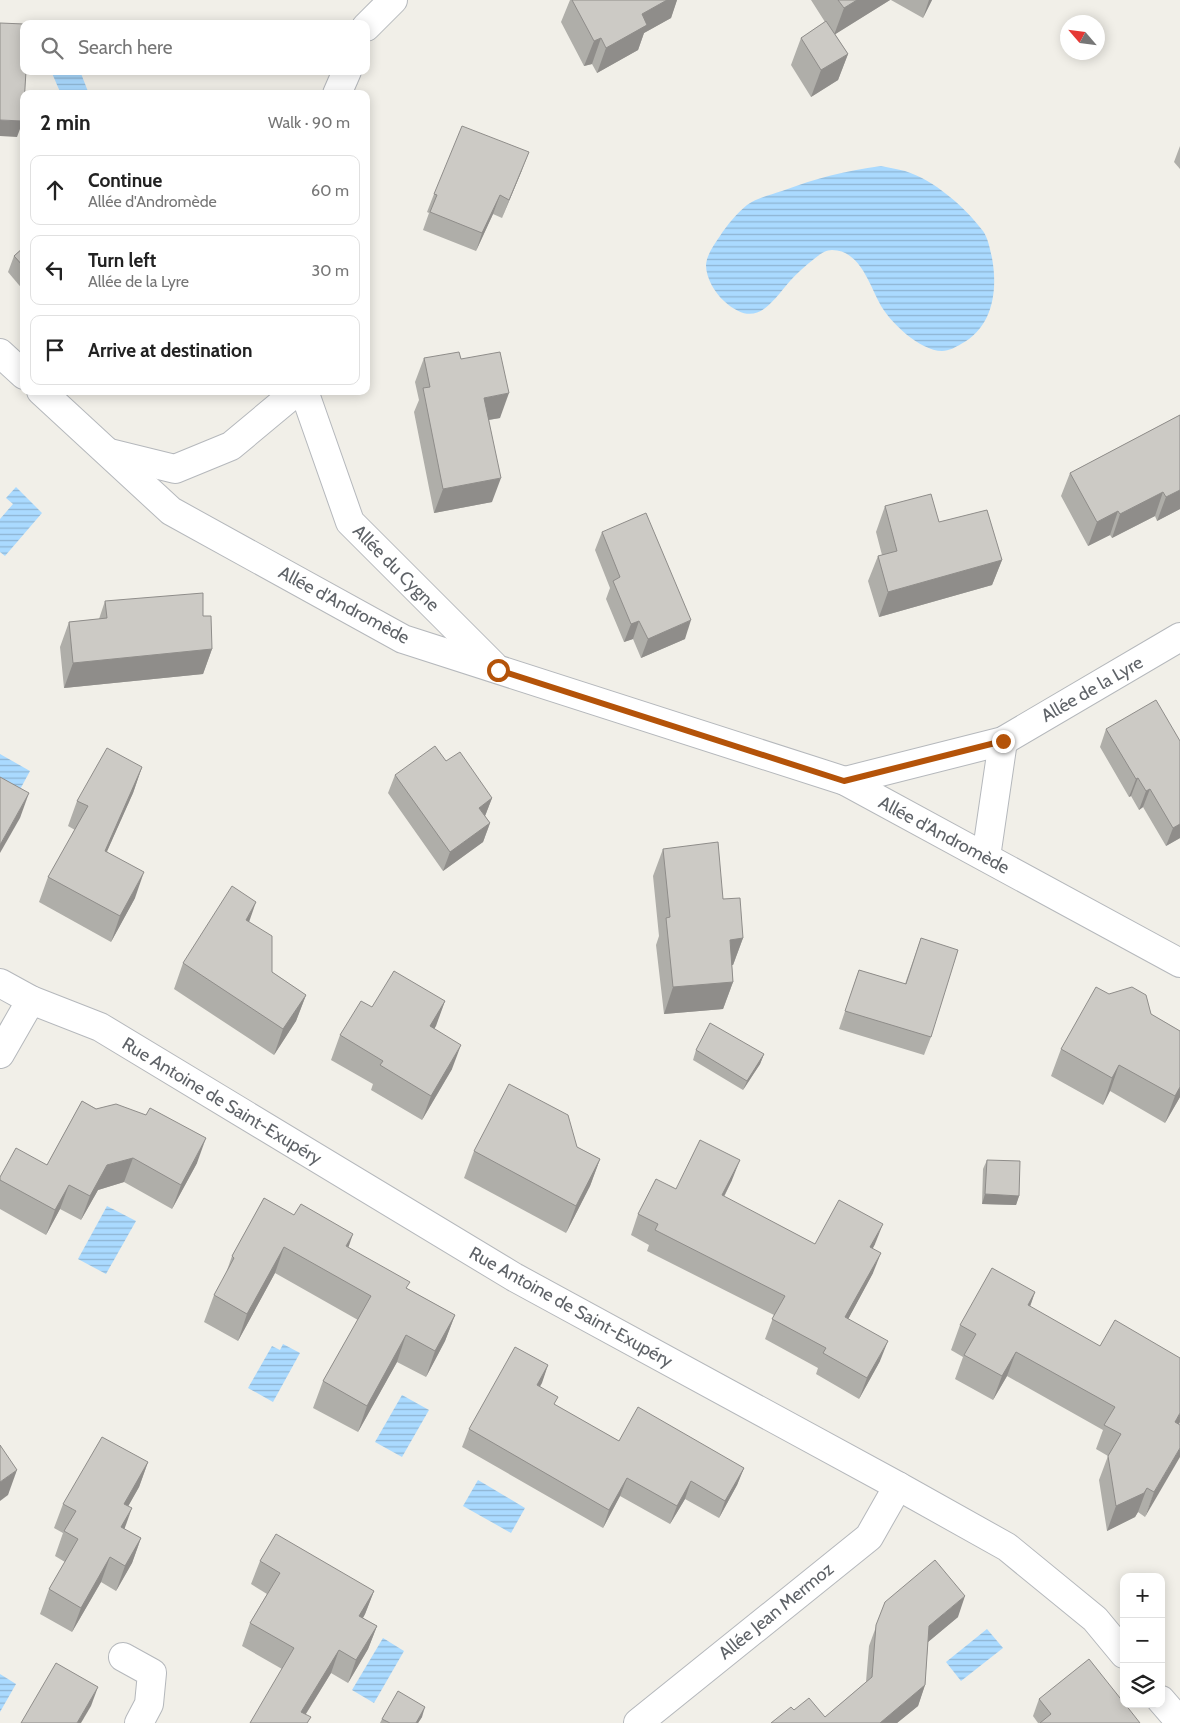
<!DOCTYPE html>
<meta charset="utf-8">
<style>
:root{--surface:#fff;--page:#f2f2f2;--text:#222;--muted:#767676;--line:#e0e0e0}
body{margin:0;font-family:Cabin,sans-serif;background:var(--page);color:var(--text)}
.controls{position:absolute;right:15px;bottom:15px;display:grid;overflow:hidden;border-radius:10px;box-shadow:0 2px 12px #0003}
.controls button{width:45px;height:45px;display:grid;place-items:center;padding:0;border:0;border-bottom:1px solid var(--line);background:var(--surface);color:var(--text);font:25px sans-serif}
.compass{position:absolute;left:1060px;top:15px;width:45px;height:45px;border-radius:50%;background:var(--surface);box-shadow:0 2px 12px #0003;rotate:298deg}
.stop{position:absolute;width:15px;height:15px;margin:-11px;border:4px solid #b45309;border-radius:50%;background:#fff}
.stop.end{background:#b45309;border-color:#fff;box-shadow:0 1px 5px #0008}
.list{margin:0;padding:0;list-style:none}
h2{display:flex;justify-content:space-between;align-items:center;height:65px;margin:0;padding:0 20px;font-size:21px}
h2 small{font-size:16px;font-weight:400;color:var(--muted)}
.list li{display:grid;grid-template-columns:32px 1fr auto;gap:15px;align-items:center;box-sizing:border-box;height:70px;margin:0 10px 10px;padding:0 10px;border:1px solid var(--line);border-radius:10px}
.list b{display:block;font-size:19px;white-space:nowrap}
.list p{margin:0;font-size:16px;white-space:nowrap;color:var(--muted)}
.list em{font-size:16px;font-style:normal;color:var(--muted)}
.icon{flex:none;width:28px;height:28px;fill:none;stroke:currentColor;stroke-width:2;stroke-linecap:round;stroke-linejoin:round}
.map{position:relative;flex:none;width:1180px;height:1723px;overflow:hidden}
.search{position:absolute;background:var(--surface);box-shadow:0 2px 12px #0003;left:20px;top:20px;width:350px;height:55px;display:flex;align-items:center;gap:12px;box-sizing:border-box;padding:0 18px;border-radius:10px;color:var(--muted);font-size:19px}
.panel{position:absolute;background:var(--surface);box-shadow:0 2px 12px #0003;left:20px;top:90px;width:350px;height:305px;border-radius:10px}
.map>svg:first-child{display:block}
.water{fill:url(#water-rules)}
.lines{fill:none;stroke-linecap:round;stroke-linejoin:round}
.minor-casing{stroke:#b5b8bc;stroke-width:30}
.minor{stroke:#fff;stroke-width:28}
.wall{fill:#afaea9}
.shaded-wall{fill:#8f8d8a}
.building{fill:#cccac5;stroke:#8f8d8a}
.route{stroke:#b45309;stroke-width:6}
.labels{text-anchor:middle;dominant-baseline:central;stroke-width:5;stroke-linejoin:round;paint-order:stroke}
.street-label{font-size:18px;fill:#5f6368;stroke:#fff}
</style>
<div class="map">
<svg width="1180" height="1723" viewBox="0 0 1180 1723">
<defs>
<pattern id="water-rules" width="6" height="5" patternUnits="userSpaceOnUse" patternTransform="scale(1.25)"><rect width="6" height="5" fill="#aadaff"/><path d="M0 2.5h6" fill="none" stroke="#8eb4d2"/></pattern>
</defs>
<rect width="100%" height="100%" fill="#f1efe8"/>
<!-- water -->
<g class="water">
<path d="M51 71H80L89 94H61Z"/>
<path d="M881 166C889 168 898 169 905 171 934 180 965 207 983 231 988 238 990 249 992 258 998 290 993 327 961 344 956 347 949 351 942 351 920 351 888 321 879 302 869 283 859 250 832 250 825 250 819 255 814 259 805 266 797 273 790 281 770 304 756 330 724 301 715 293 706 278 706 265 707 254 714 245 720 236 727 225 737 213 747 205 757 198 770 195 782 191 817 178 844 171 881 166Z"/>
<path d="M16 487 42 513 5 556 0 552V519L13 504 6 498Z"/>
<path d="M0 754 30 771 17 795 0 786Z"/>
<path d="M107 1206 136 1221 106 1274 78 1259Z"/>
<path d="M283 1344 300 1353 273 1402 248 1388 272 1346 280 1350Z"/>
<path d="M402 1395 429 1410 402 1457 375 1442Z"/>
<path d="M478 1480 525 1508 511 1533 463 1506Z"/>
<path d="M987 1629 1003 1648 961 1681 946 1662Z"/>
<path d="M383 1638 404 1651 374 1703 352 1690Z"/>
<path d="M0 1674 16 1684 0 1712Z"/>
</g>
<g class="lines">
<defs>
<g id="minor">
<path d="M366 27 393 0"/>
<path d="M337 94 347 71"/>
<path d="M0 353 24 375"/>
<path d="M41 391 171 511 403 639 845 781 1180 963"/>
<path d="M304 391 350 522 493 665"/>
<path d="M110 453 175 469 231 446 297 391"/>
<path d="M845 781 1003 741 1180 637"/>
<path d="M986 857 1003 741"/>
<path d="M0 983 31 1000 100 1027 514 1277 898 1486 1007 1547 1095 1619 1124 1654"/>
<path d="M0 1054 31 1000"/>
<path d="M123 1657 152 1673 149 1704 139 1723"/>
<path d="M1161 1700 1180 1722"/>
<path d="M638 1723 869 1537 898 1486"/>
</g>
</defs>
<!-- minor casing -->
<use href="#minor" class="minor-casing"/>
<!-- minor -->
<use href="#minor" class="minor"/>
</g>
<!-- wall -->
<g class="wall">
<path d="M570 0H677L671 18 644 33 638 50 597 73 592 64 584 66 561 22Z"/>
<path d="M811 0H890L835 34 848 54 838 80 811 97 791 65 801 38 825 22Z"/>
<path d="M891 0H932L923 18Z"/>
<path d="M1180 146V169L1174 162Z"/>
<path d="M522 170 502 218 493 214 476 251 423 230 429 213 427 212 434 194Z"/>
<path d="M24 247V291L8 272 14 256Z"/>
<path d="M424 358 461 359 500 418 489 420 492 502 434 513 414 412 419 400 415 382Z"/>
<path d="M1180 415V509L1157 521 1155 516 1112 538 1110 535 1088 546 1061 496 1070 473Z"/>
<path d="M885 506 1002 560 992 585 879 617 868 581 878 556 882 555 876 532Z"/>
<path d="M602 532 685 639 641 658 633 639 624 642 606 599 610 588 595 550Z"/>
<path d="M105 601 203 616 212 649 203 674 64 688 60 647 69 622 99 619Z"/>
<path d="M1106 729 1180 741V838L1166 846 1143 807 1139 810 1131 796 1129 797 1100 747Z"/>
<path d="M446 761 492 798 485 816 490 823 483 842 443 871 388 793 395 775Z"/>
<path d="M142 767 133 793 107 851 135 898 111 942 39 902 48 877 75 830 68 826 77 801Z"/>
<path d="M663 849 723 899 743 938 733 965H732L733 982 723 1009 664 1014 656 945 659 936 653 876Z"/>
<path d="M249 922 272 972 306 995 296 1021 274 1055 174 989 183 963Z"/>
<path d="M921 938 931 1037 924 1055 839 1029 859 970 905 984Z"/>
<path d="M1109 994 1151 1014 1180 1031V1097L1165 1123 1110 1091 1103 1105 1051 1076 1061 1049Z"/>
<path d="M445 1001 434 1029 452 1069 422 1120 371 1090 373 1084 331 1060 340 1035 372 1007Z"/>
<path d="M696 1050 764 1054 760 1064 743 1090 693 1060Z"/>
<path d="M82 1101 197 1163 172 1209 124 1182 98 1190 81 1220 60 1209 46 1235 0 1209V1177L47 1165Z"/>
<path d="M577 1147 600 1159 590 1186 566 1233 464 1178 474 1151Z"/>
<path d="M987 1160 1019 1196 1016 1205 982 1204 983 1169Z"/>
<path d="M732 1180 724 1197 815 1244H875L873 1248V1273L848 1319 880 1361 859 1399 816 1374 818 1368 765 1339 774 1315 647 1251 649 1245 631 1235 638 1214 676 1189Z"/>
<path d="M264 1198 348 1247 408 1289 455 1315 445 1341 426 1377 397 1362 358 1432 313 1408 323 1381 358 1320 275 1273 238 1341 204 1322 214 1295 225 1276 232 1256Z"/>
<path d="M1035 1292 1030 1307 1180 1422 1179 1425H1180L1145 1517 1138 1512 1135 1517 1107 1531 1099 1480 1108 1456 1096 1449 1103 1430 1007 1376 993 1400 955 1379 963 1357 951 1350 960 1325Z"/>
<path d="M548 1365 540 1386 555 1405 619 1441 744 1468 737 1485 719 1518 685 1499 670 1524 620 1496 603 1528 462 1447 469 1429Z"/>
<path d="M148 1462 139 1487 128 1506 124 1529 141 1538 132 1563 116 1591 101 1582 72 1632 40 1614 49 1589 65 1562 55 1556 63 1533 54 1528 63 1504Z"/>
<path d="M260 1561 374 1591 365 1614 363 1618 377 1626 368 1649 348 1683 331 1673 306 1714 309 1723 282 1669 242 1646 250 1623 267 1594 251 1584Z"/>
<path d="M885 1602 958 1617 928 1642 925 1685 918 1706 897 1723H771L794 1710 825 1717 866 1682 869 1646Z"/>
<path d="M1039 1699 1140 1723H1038L1033 1716Z"/>
<path d="M422 1717 418 1723H380L382 1719Z"/>
</g>
<!-- shaded-wall -->
<g class="shaded-wall">
<path d="M667 0H677L671 18 644 33 638 50 597 73 606 48 642 14Z"/>
<path d="M857 0H890L834 35 844 8Z"/>
<path d="M929 0H932L923 18Z"/>
<path d="M601 38 592 64 584 66 594 41Z"/>
<path d="M848 54 838 80 811 97 821 70Z"/>
<path d="M0 120 23 121 17 137 0 136Z"/>
<path d="M529 152 522 170 502 218 509 200Z"/>
<path d="M500 195 493 214 476 251 482 233Z"/>
<path d="M509 393 500 418 475 422 484 398Z"/>
<path d="M501 478 492 502 434 513 443 489Z"/>
<path d="M1180 490V509L1157 521 1166 497Z"/>
<path d="M1163 492 1155 516 1112 538 1120 514Z"/>
<path d="M1118 511 1110 535 1088 546 1097 522Z"/>
<path d="M1002 560 992 585 879 617 888 592Z"/>
<path d="M691 620 685 639 641 658 648 639Z"/>
<path d="M639 621 633 639 624 642 631 624Z"/>
<path d="M212 649 203 674 64 688 73 663Z"/>
<path d="M142 767 133 793 96 876 105 851Z"/>
<path d="M1138 778 1131 796 1129 797 1136 779Z"/>
<path d="M1150 789 1143 807 1139 810 1146 791Z"/>
<path d="M29 793 20 818 0 853V845Z"/>
<path d="M492 798 485 816 479 808Z"/>
<path d="M490 823 483 842 443 871 450 852Z"/>
<path d="M1180 824V838L1166 846 1173 828Z"/>
<path d="M144 872 135 898 111 942 120 916Z"/>
<path d="M256 902 247 928 246 920Z"/>
<path d="M743 938 733 965 720 966 730 940Z"/>
<path d="M733 982 723 1009 664 1014 673 987Z"/>
<path d="M306 995 296 1021 274 1055 283 1029Z"/>
<path d="M445 1001 436 1026 421 1051 430 1026Z"/>
<path d="M461 1045 452 1069 422 1120 431 1096Z"/>
<path d="M764 1054 760 1064 743 1090 747 1081Z"/>
<path d="M1119 1065 1110 1091 1103 1105 1112 1078Z"/>
<path d="M1180 1087V1097L1165 1123 1175 1096Z"/>
<path d="M206 1138 197 1163 172 1209 181 1185Z"/>
<path d="M133 1158 124 1182 98 1190 81 1220 90 1196 107 1165Z"/>
<path d="M600 1159 590 1186 566 1233 576 1206Z"/>
<path d="M740 1160 732 1180 714 1216 722 1195Z"/>
<path d="M69 1185 60 1209 46 1235 55 1210Z"/>
<path d="M985 1194 1019 1196 1016 1205 982 1204Z"/>
<path d="M883 1224 875 1244 862 1267 870 1247Z"/>
<path d="M353 1234 344 1260 346 1246Z"/>
<path d="M284 1247 275 1273 238 1341 247 1314Z"/>
<path d="M881 1253 873 1273 838 1338 845 1317Z"/>
<path d="M1035 1292 1026 1317 1028 1305Z"/>
<path d="M455 1315 445 1341 426 1377 435 1351Z"/>
<path d="M406 1335 397 1362 358 1432 367 1406Z"/>
<path d="M888 1341 880 1361 859 1399 867 1378Z"/>
<path d="M1016 1352 1007 1376 993 1400 1002 1376Z"/>
<path d="M548 1365 542 1383 531 1402 537 1385Z"/>
<path d="M1180 1413V1422L1166 1447 1175 1422Z"/>
<path d="M1180 1448V1457L1145 1517 1154 1492Z"/>
<path d="M148 1462 139 1487 116 1528 124 1504Z"/>
<path d="M744 1468 737 1485 719 1518 725 1501Z"/>
<path d="M17 1470 8 1495 0 1501V1482Z"/>
<path d="M627 1478 620 1496 603 1528 609 1510Z"/>
<path d="M691 1481 685 1499 670 1524 677 1506Z"/>
<path d="M1147 1488 1138 1512 1135 1517 1107 1531 1116 1506Z"/>
<path d="M132 1508 123 1533 121 1527Z"/>
<path d="M141 1538 132 1563 116 1591 125 1566Z"/>
<path d="M110 1557 101 1582 72 1632 81 1608Z"/>
<path d="M374 1591 365 1614 351 1639 359 1616Z"/>
<path d="M965 1596 958 1617 922 1647 929 1626Z"/>
<path d="M377 1626 368 1649 348 1683 356 1660Z"/>
<path d="M339 1650 331 1673 300 1723 301 1712Z"/>
<path d="M925 1685 918 1706 897 1723H880Z"/>
<path d="M98 1687 91 1706 81 1723H77Z"/>
<path d="M425 1707 422 1717 418 1723H416Z"/>
</g>
<!-- building -->
<g class="building">
<path d="M572 0H667L642 14 647 25 606 48 601 38 594 41Z"/>
<path d="M838 0H857L844 8Z"/>
<path d="M826 21 848 54 821 70 801 38Z"/>
<path d="M0 23 24 24V71H26L23 121 0 120Z"/>
<path d="M462 126 529 152 509 200 500 195 482 233 430 212 437 195 434 194Z"/>
<path d="M24 247V267L14 256Z"/>
<path d="M459 352 461 359 500 352 509 393 484 398 501 478 443 489 423 388 430 387 424 358Z"/>
<path d="M1180 415V490L1166 497 1163 492 1120 514 1118 511 1097 522 1070 473Z"/>
<path d="M931 494 939 522 987 510 1002 560 888 592 878 556 897 551 885 506Z"/>
<path d="M646 513 691 620 648 639 639 621 631 624 613 581 620 577 602 532Z"/>
<path d="M203 593V616H211L212 649 73 663 69 622 107 618 105 601Z"/>
<path d="M1156 700 1180 741V824L1173 828 1150 789 1146 791 1138 778 1136 779 1106 729Z"/>
<path d="M435 746 446 761 460 752 492 798 479 808 490 823 450 852 395 775Z"/>
<path d="M107 748 142 767 105 851 144 872 120 916 48 877 88 806 77 801Z"/>
<path d="M0 777 29 793 0 845Z"/>
<path d="M718 842 723 899 740 898 743 938 730 940 733 982 673 987 666 918 670 917 663 849Z"/>
<path d="M232 886 256 902 246 920 272 936V972L306 995 283 1029 183 963Z"/>
<path d="M921 938 958 950 931 1037 845 1011 859 970 906 984Z"/>
<path d="M394 971 445 1001 430 1026 461 1045 431 1096 380 1065 383 1061 340 1035 361 1001 372 1007Z"/>
<path d="M1096 987 1109 994 1132 987 1146 995 1151 1014 1180 1031V1087L1175 1096 1119 1065 1112 1078 1061 1049Z"/>
<path d="M710 1023 764 1054 747 1081 696 1050Z"/>
<path d="M509 1084 568 1115 577 1147 600 1159 576 1206 474 1151Z"/>
<path d="M82 1101 96 1109 116 1104 146 1115 150 1108 206 1138 181 1185 133 1158 107 1165 90 1196 69 1185 55 1210 0 1180V1177L16 1148 47 1165Z"/>
<path d="M700 1140 740 1160 722 1195 815 1244 839 1200 883 1224 870 1247 881 1253 845 1317 888 1341 867 1378 823 1353 826 1348 772 1319 785 1296 655 1230 658 1224 638 1214 656 1179 676 1189Z"/>
<path d="M987 1160 1020 1161 1019 1196 985 1194Z"/>
<path d="M264 1198 294 1215 301 1204 353 1234 346 1246 410 1282 406 1288 455 1315 435 1351 406 1335 367 1406 323 1381 371 1296 284 1247 247 1314 214 1295 234 1258 232 1256Z"/>
<path d="M992 1268 1035 1292 1028 1305 1100 1346 1115 1320 1180 1358V1413L1175 1422 1180 1425V1448L1154 1492 1147 1488 1144 1493 1116 1506 1108 1456 1121 1434 1104 1425 1115 1407 1016 1352 1002 1376 964 1355 976 1334 960 1325Z"/>
<path d="M515 1347 548 1365 537 1385 558 1397 554 1404 619 1441 638 1407 744 1468 725 1501 691 1481 677 1506 627 1478 609 1510 469 1429Z"/>
<path d="M102 1437 148 1462 124 1504 132 1508 121 1527 141 1538 125 1566 110 1557 81 1608 49 1589 78 1539 64 1531 76 1511 63 1504Z"/>
<path d="M0 1445 17 1470 0 1482Z"/>
<path d="M276 1534 374 1591 359 1616 377 1626 356 1660 339 1650 301 1712 311 1717 307 1723H250L294 1648 250 1623 280 1573 260 1561Z"/>
<path d="M935 1560 965 1596 929 1626 925 1685 880 1723H771L791 1707 794 1710 809 1698 825 1717 872 1677 876 1625 885 1602Z"/>
<path d="M1089 1659 1124 1703V1704H1125L1140 1723H1040L1051 1714 1039 1699Z"/>
<path d="M56 1663 98 1687 77 1723H21Z"/>
<path d="M398 1691 425 1707 416 1723H390L382 1719Z"/>
</g>
<g class="lines">
<!-- route -->
<path class="route" d="M498 670 844 781 1003 741"/>
</g>
<g class="labels">
<!-- street labels -->
<g class="street-label">
<text transform="translate(396 568) rotate(45)">Allée du Cygne</text>
<text transform="translate(344 605) rotate(28)">Allée d'Andromède</text>
<text transform="translate(1092 689) rotate(-30)">Allée de la Lyre</text>
<text transform="translate(944 835) rotate(28)">Allée d'Andromède</text>
<text transform="translate(222 1101) rotate(31)">Rue Antoine de Saint-Exupéry</text>
<text transform="translate(571 1307) rotate(29)">Rue Antoine de Saint-Exupéry</text>
<text transform="translate(776 1611) rotate(-39)">Allée Jean Mermoz</text>
</g>
</g>
</svg>
<div class="controls">
<button>+</button>
<button>−</button>
<button><svg class="icon" aria-label="layers" viewBox="0 0 24 24"><path d="M12 4l9 5-9 5-9-5zM3 14l9 5 9-5"/></svg></button>
</div>
<svg class="compass" viewBox="-18 -18 36 36"><path d="M0-13l5 13h-10z" fill="#e53935"/><path d="M0 13l5-13h-10z" fill="#767676"/></svg>
<div class="stop" style="left:498px;top:670px"></div>
<div class="stop end" style="left:1003px;top:741px"></div>
<div class="search"><svg class="icon" aria-label="search" viewBox="0 0 24 24"><circle cx="10" cy="10" r="6"/><path d="M15 15l6 6"/></svg>Search here</div>
<section class="panel">
<h2>2 min<small>Walk · 90 m</small></h2>
<ul class="list">
<li><svg class="icon" aria-label="ahead" viewBox="0 0 24 24"><path d="M12 20V5M6 11l6-6 6 6"/></svg><div><b>Continue</b><p>Allée d'Andromède</p></div><em>60 m</em></li>
<li><svg class="icon" aria-label="left" viewBox="0 0 24 24"><path d="M17 20v-9H6M10 6l-5 5 5 5"/></svg><div><b>Turn left</b><p>Allée de la Lyre</p></div><em>30 m</em></li>
<li><svg class="icon" aria-label="arrive" viewBox="0 0 24 24"><path d="M6 21V4h12l-3 4 3 4H6"/></svg><div><b>Arrive at destination</b></div></li>
</ul>
</section>
</div>
